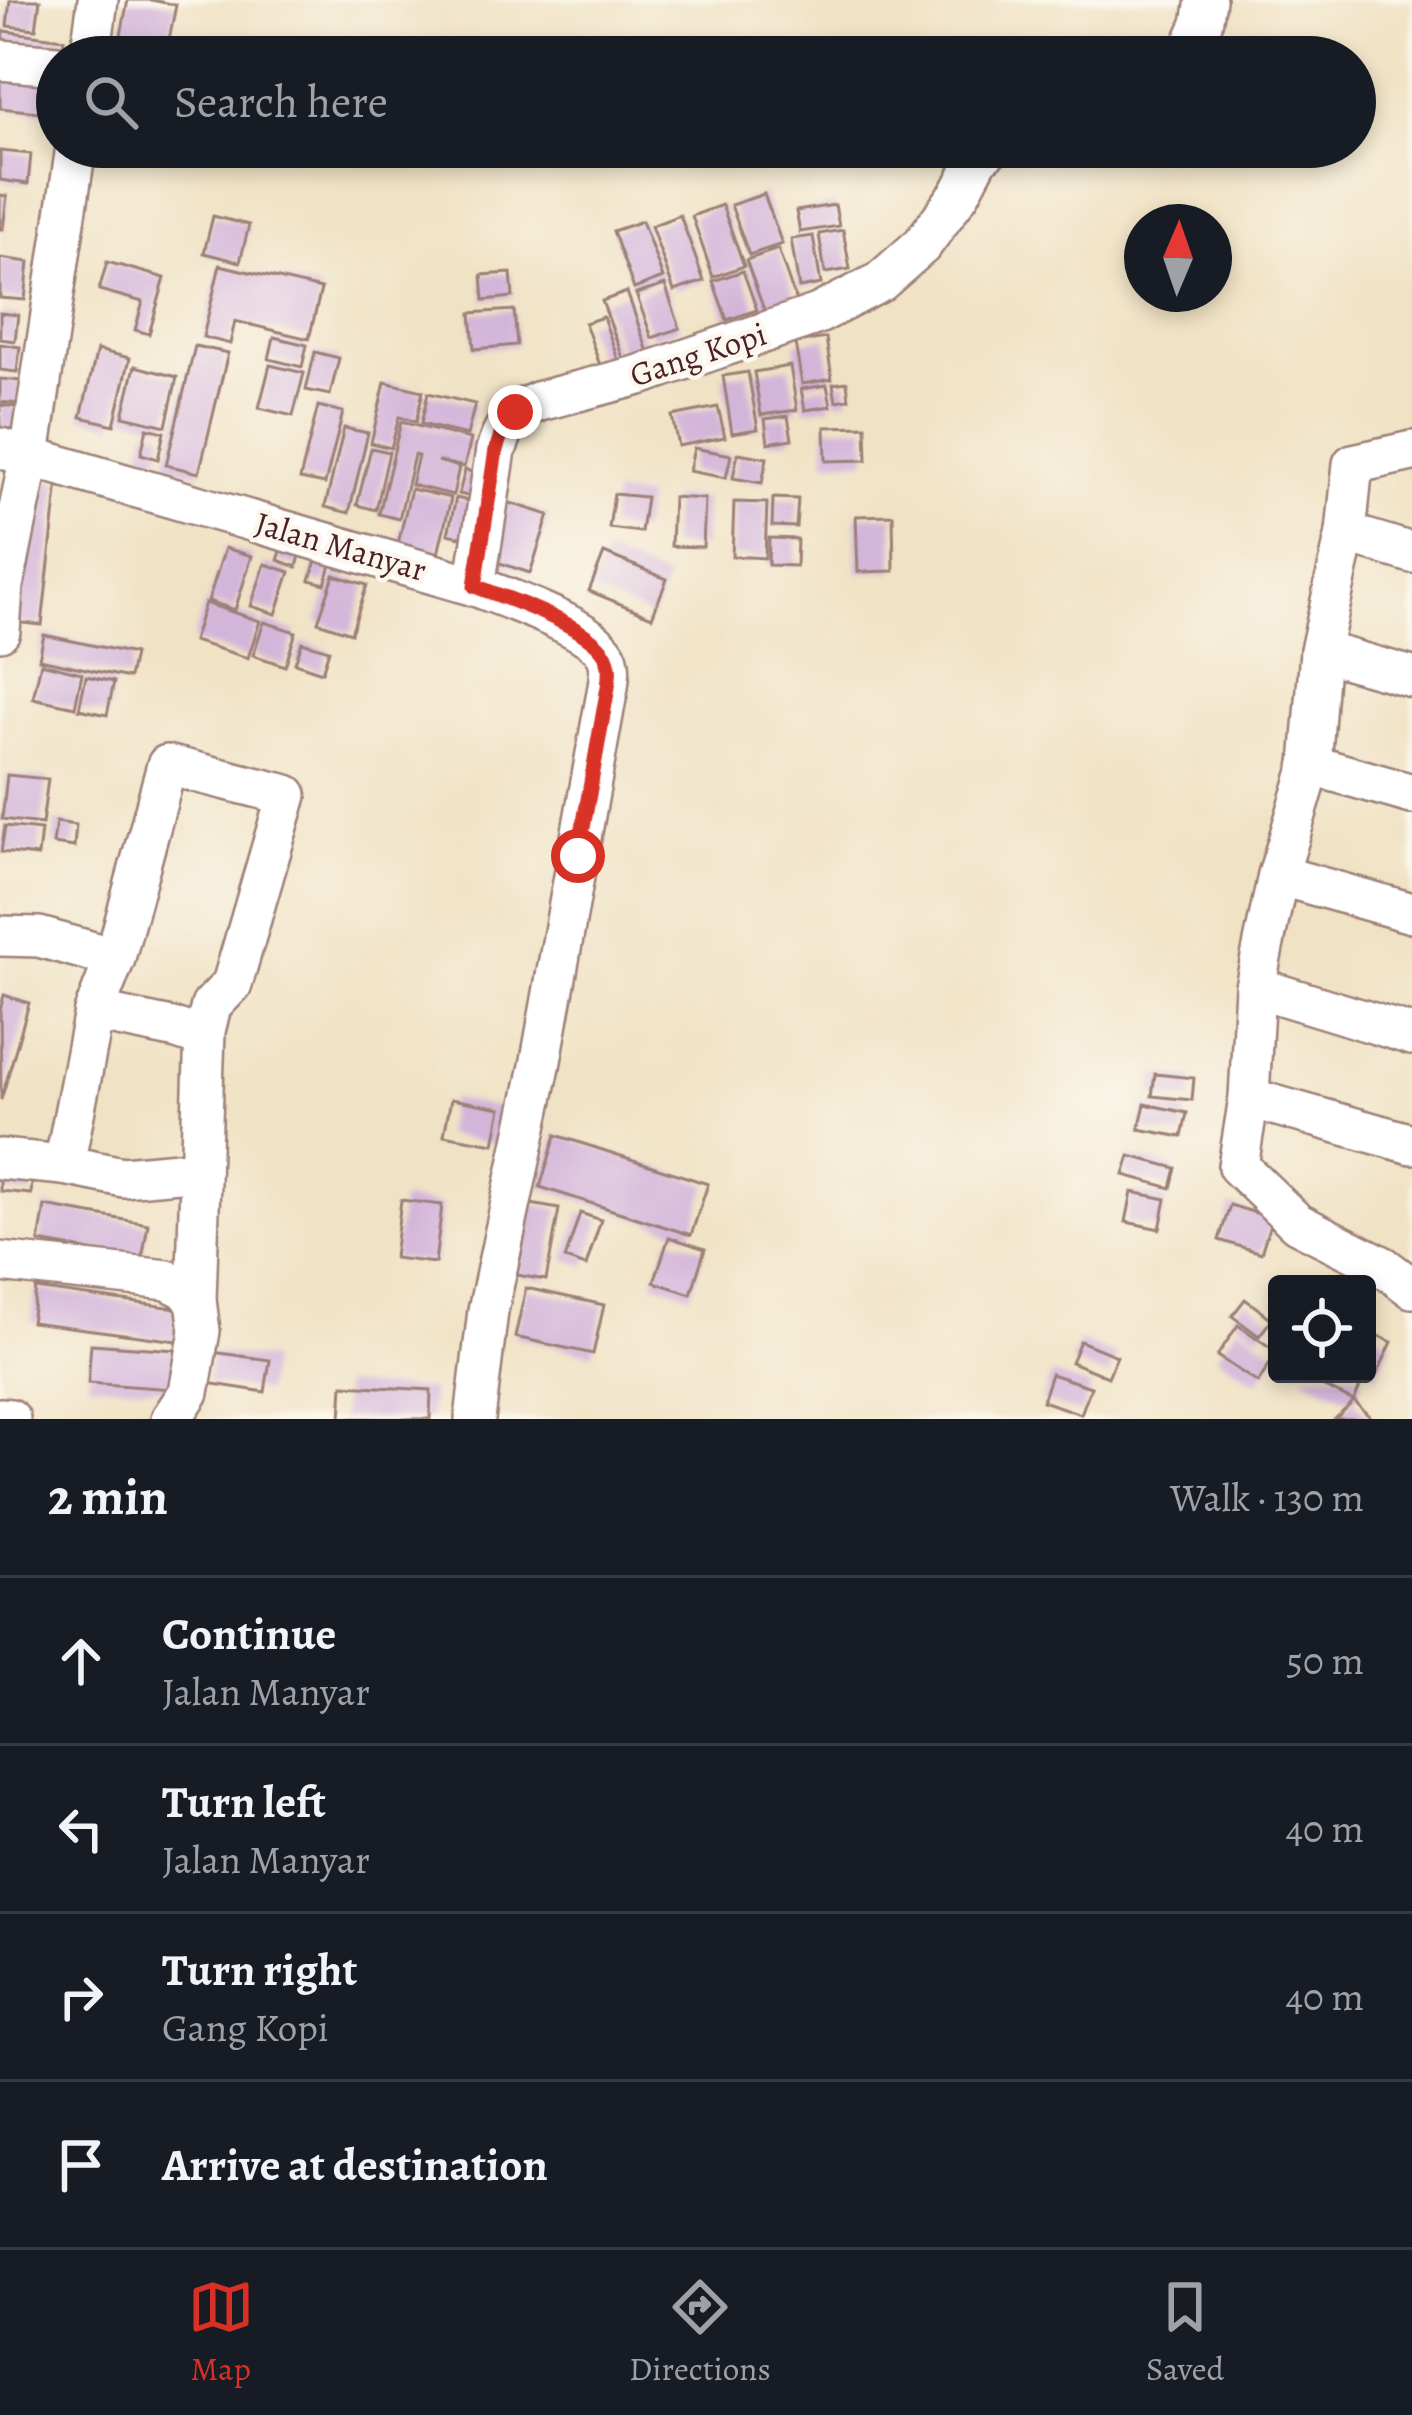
<!DOCTYPE html>
<meta charset="utf-8">
<style>
:root{--surface:#171b24;--page:#242831;--text:#f1f3f6;--muted:#9ea1a6;--line:#363941;--accent:#d93025}
body{margin:0;font-family:Alegreya,serif;background:var(--page);color:var(--text)}
.controls{position:absolute;right:36px;bottom:36px;display:grid;overflow:hidden;border-radius:12px;box-shadow:0 6px 18px #0003}
.controls button{width:108px;height:108px;display:grid;place-items:center;padding:0;border:0;border-bottom:3px solid var(--line);background:var(--surface);color:var(--text);font:60px sans-serif}
.compass{position:absolute;left:1124px;top:204px;width:108px;height:108px;border-radius:50%;background:var(--surface);box-shadow:0 6px 18px #0003;rotate:2deg}
.stop{position:absolute;width:36px;height:36px;margin:-27px;border:9px solid #d93025;border-radius:50%;background:#fff}
.stop.end{background:#d93025;border-color:#fff;box-shadow:0 3px 12px #0008}
.list{margin:0;padding:0;list-style:none}
h2{display:flex;justify-content:space-between;align-items:center;height:156px;margin:0;padding:0 48px;font-size:51px}
h2 small{font-size:39px;font-weight:400;color:var(--muted)}
.list li{display:grid;grid-template-columns:78px 1fr auto;gap:36px;align-items:center;box-sizing:border-box;height:168px;padding:0 48px;border-top:3px solid var(--line)}
.list b{display:block;font-size:45px;white-space:nowrap}
.list p{margin:0;font-size:39px;white-space:nowrap;color:var(--muted)}
.list em{font-size:39px;font-style:normal;color:var(--muted)}
.icon{flex:none;width:66px;height:66px;fill:none;stroke:currentColor;stroke-width:2;stroke-linecap:round;stroke-linejoin:round}
.map{position:relative;flex:none;width:1412px;height:1419px;overflow:hidden}
.search{position:absolute;background:var(--surface);box-shadow:0 6px 18px #0003;left:36px;right:36px;top:36px;height:132px;display:flex;align-items:center;gap:30px;box-sizing:border-box;padding:0 42px;border-radius:66px;color:var(--muted);font-size:45px}
.sheet{height:828px;background:var(--surface)}
nav{display:flex;justify-content:space-around;align-items:center;box-sizing:border-box;height:168px;border-top:3px solid var(--line);background:var(--surface);font-size:33px;color:var(--muted)}
nav a{display:grid;justify-items:center;gap:6px}
nav .on{color:var(--accent)}
.map>svg:first-child{display:block}
.building{fill:#d4b5da}
.lines{fill:none;stroke-linecap:round;stroke-linejoin:round}
.minor-casing{stroke:#9d8078;stroke-width:44}
.minor{stroke:#fff;stroke-width:39}
.route{stroke:#d93025;stroke-width:15}
.labels{text-anchor:middle;dominant-baseline:central;stroke-width:9;stroke-linejoin:round;paint-order:stroke}
.street-label{font-size:33px;fill:#4a1f2b;stroke:#fbf7ec}
</style>
<div class="map">
<svg width="1412" height="1419" viewBox="0 0 1412 1419">
<rect width="100%" height="100%" fill="#fbf7ec"/>
<filter id="ink" filterUnits="userSpaceOnUse"><feTurbulence type="fractalNoise" baseFrequency=".00833" numOctaves="2"/><feDisplacementMap in="SourceGraphic" scale="24" xChannelSelector="R" yChannelSelector="G"/><feConvolveMatrix kernelMatrix="1 2 1 2 8 2 1 2 1" color-interpolation-filters="sRGB"/></filter>
<filter id="wash" filterUnits="userSpaceOnUse"><feTurbulence type="fractalNoise" baseFrequency=".004" numOctaves="4" result="noise"/><feDisplacementMap in="SourceGraphic" scale="48" xChannelSelector="R" yChannelSelector="G"/><feGaussianBlur stdDeviation="2.7" result="paint"/><feColorMatrix in="noise" values="0 0 0 0 0 0 0 0 0 0 0 0 0 0 0 0 0 1.4 0 .05"/><feComposite in="paint" operator="in"/></filter>
<g filter="url(#wash)">
<rect width="100%" height="100%" fill="#f0e2c4"/>
<g id="blocks">
<!-- building -->
<g class="building">
<path d="M10 0H40L36 29 7 26Z"/>
<path d="M128 0H151L176 5 166 55 119 45Z"/>
<path d="M4 31 64 39 62 57 1 53Z"/>
<path d="M0 70 57 77V114L0 108Z"/>
<path d="M583 147H617L618 154 585 158Z"/>
<path d="M0 151 31 154 28 184 0 180Z"/>
<path d="M764 194 782 244 749 255 731 205Z"/>
<path d="M0 195 7 196 3 229H0Z"/>
<path d="M722 205 744 266 713 277 692 216Z"/>
<path d="M835 205 839 226 800 232 796 211Z"/>
<path d="M680 215 704 281 674 291 651 226Z"/>
<path d="M213 216 249 225 240 262 204 253Z"/>
<path d="M642 221 663 278 634 289 613 231Z"/>
<path d="M843 230 850 269 825 273 819 234Z"/>
<path d="M813 236 821 284 799 288 791 239Z"/>
<path d="M778 249 798 307 767 318 746 260Z"/>
<path d="M0 258 29 262 25 300 0 298Z"/>
<path d="M107 262 165 278 149 334 135 330 143 302 99 290Z"/>
<path d="M220 265 321 289 309 339 235 321 230 344 203 337Z"/>
<path d="M743 271 757 310 727 320 713 281Z"/>
<path d="M511 273 513 297 484 300 482 275Z"/>
<path d="M665 285 680 328 652 338 636 294Z"/>
<path d="M627 292 649 355 625 363 602 301Z"/>
<path d="M514 310 517 345 474 349 471 313Z"/>
<path d="M0 313 18 315 15 341 0 339Z"/>
<path d="M603 317 619 362 601 368 585 323Z"/>
<path d="M274 337 307 345 302 367 269 359Z"/>
<path d="M826 338 832 379 802 384 795 343Z"/>
<path d="M0 344 20 347 17 372 0 370Z"/>
<path d="M195 346 228 353 199 473 166 465Z"/>
<path d="M97 350 130 358 114 425 81 417Z"/>
<path d="M315 352 339 358 330 395 306 390Z"/>
<path d="M270 365 304 373 293 416 259 408Z"/>
<path d="M135 366 177 377 166 426 123 416Z"/>
<path d="M790 366 797 410 761 415 754 372Z"/>
<path d="M748 372 758 429 732 433 723 376Z"/>
<path d="M0 379 22 381 20 404 0 402Z"/>
<path d="M385 382 423 391 416 422 399 417 391 448 371 443Z"/>
<path d="M847 382 849 399 836 401 833 384Z"/>
<path d="M827 385 831 406 805 410 801 389Z"/>
<path d="M428 393 475 404 467 435 421 424Z"/>
<path d="M0 405 26 408 23 437 0 434Z"/>
<path d="M318 406 343 412 325 484 300 479Z"/>
<path d="M718 407 725 437 678 446 672 416Z"/>
<path d="M788 416 792 439 768 443 765 419Z"/>
<path d="M401 422 471 439 464 467 438 461 459 467 453 495 411 485 418 456 414 455 399 519 379 514Z"/>
<path d="M866 426 867 460 826 461 825 427Z"/>
<path d="M147 428 164 432 158 459 141 454Z"/>
<path d="M344 428 368 433 349 513 325 507Z"/>
<path d="M371 448 389 452 376 510 357 505Z"/>
<path d="M694 448 731 455 726 478 689 471Z"/>
<path d="M738 453 767 458 762 483 733 478Z"/>
<path d="M465 470 488 476 483 499 459 494Z"/>
<path d="M29 479 58 482 42 625 13 622Z"/>
<path d="M411 489 451 498 438 554 398 544Z"/>
<path d="M614 494 646 497 641 532 609 528Z"/>
<path d="M673 497 705 499 703 547 671 546Z"/>
<path d="M456 498 478 503 469 539 448 534Z"/>
<path d="M773 498 798 499 796 527 772 526Z"/>
<path d="M507 502 549 515 530 573 488 559Z"/>
<path d="M734 502 767 503 765 558 732 556Z"/>
<path d="M893 515 894 571 858 572 856 516Z"/>
<path d="M769 538 797 539 796 566 768 565Z"/>
<path d="M283 546 301 552 297 567 278 560Z"/>
<path d="M225 548 252 556 235 610 208 601Z"/>
<path d="M604 553 667 579 652 617 589 591Z"/>
<path d="M316 560 331 565 325 584 310 580Z"/>
<path d="M265 564 290 572 276 614 251 606Z"/>
<path d="M334 575 367 585 351 633 318 622Z"/>
<path d="M205 603 260 621 248 658 193 641Z"/>
<path d="M264 622 296 632 285 666 253 655Z"/>
<path d="M44 635 134 654 129 678 39 659Z"/>
<path d="M302 642 329 650 322 672 295 663Z"/>
<path d="M41 663 82 673 75 707 33 698Z"/>
<path d="M86 676 114 682 107 715 79 709Z"/>
<path d="M7 775 48 779 42 824 2 819Z"/>
<path d="M56 822 76 825 74 847 53 844Z"/>
<path d="M5 826 41 830 38 856 1 852Z"/>
<path d="M4 995 29 1003 1 1100 0 1010Z"/>
<path d="M1155 1074 1194 1078 1192 1100 1152 1096Z"/>
<path d="M451 1099 501 1108 494 1144 444 1135Z"/>
<path d="M1145 1104 1187 1113 1182 1137 1139 1129Z"/>
<path d="M556 1135 708 1184 691 1235 540 1187Z"/>
<path d="M0 1147 35 1150 31 1194 0 1191Z"/>
<path d="M1130 1156 1176 1168 1171 1188 1124 1175Z"/>
<path d="M1132 1192 1166 1199 1160 1229 1126 1222Z"/>
<path d="M401 1200 442 1205 435 1263 394 1258Z"/>
<path d="M531 1204 559 1209 546 1280 517 1275Z"/>
<path d="M1230 1205 1272 1218 1261 1253 1219 1240Z"/>
<path d="M45 1206 148 1224 142 1260 39 1242Z"/>
<path d="M580 1213 601 1220 586 1266 565 1259Z"/>
<path d="M669 1237 705 1249 691 1294 654 1282Z"/>
<path d="M526 1288 604 1305 593 1354 515 1337Z"/>
<path d="M36 1289 182 1309 178 1341 31 1322Z"/>
<path d="M1245 1299 1272 1319 1259 1336 1232 1316Z"/>
<path d="M1238 1325 1277 1352 1258 1383 1217 1356Z"/>
<path d="M1367 1331 1392 1342 1377 1374 1367 1370Z"/>
<path d="M1080 1341 1117 1356 1108 1377 1071 1362Z"/>
<path d="M91 1344 176 1350 173 1389 88 1383Z"/>
<path d="M212 1352 270 1360 265 1392 207 1383Z"/>
<path d="M1051 1374 1091 1387 1081 1414 1042 1401Z"/>
<path d="M1306 1374H1352L1363 1379 1354 1401 1305 1378Z"/>
<path d="M343 1385 431 1390 430 1419 341 1418Z"/>
<path d="M1354 1401 1372 1419H1335Z"/>
</g>
</g>
</g>
<g filter="url(#ink)">
<use href="#blocks" fill-opacity="0" stroke="#9d8078" stroke-width="3"/>
<g class="lines">
<defs>
<g id="minor">
<path d="M90 57 98 0"/>
<path d="M1187 57 1202 24 1206 0"/>
<path d="M0 60 57 65"/>
<path d="M0 448 475 586C505 598 597 628 608 659 611 668 609 678 608 687L540 1066 488 1311 475 1419"/>
<path d="M1412 451 1353 464 1346 533 1320 651 1311 765 1278 875 1255 987 1249 1098 1238 1166 1297 1223 1384 1267 1412 1288"/>
<path d="M1346 533 1412 553"/>
<path d="M475 586 496 450 503 432 515 412 540 401 640 375 818 314 880 282 922 245 960 193 979 157 991 147"/>
<path d="M0 631 3 588 30 455 76 147"/>
<path d="M1320 651 1412 677"/>
<path d="M1311 765 1412 794"/>
<path d="M1278 875 1412 913"/>
<path d="M0 936 39 937 115 958"/>
<path d="M1255 987 1412 1035"/>
<path d="M1249 1098 1412 1144"/>
<path d="M0 1159 64 1165 123 1177 200 1170"/>
<path d="M64 1165 94 1012"/>
<path d="M0 1262 168 1280 184 1288 196 1300"/>
<path d="M0 1418 10 1419"/>
<path d="M171 1419 189 1392 200 1331 196 1300 205 1031 211 1006 232 984 287 795 167 765 115 958 94 1012 177 1029 204 1038"/>
</g>
</defs>
<!-- minor casing -->
<use href="#minor" class="minor-casing"/>
<!-- minor -->
<use href="#minor" class="minor"/>
</g>
</g>
<g class="lines" filter="url(#ink)">
<!-- route -->
<path class="route" d="M515 412 502 432 496 450 475 586C505 598 597 628 607 659 611 668 609 678 608 687L578 856"/>
</g>
<g class="labels">
<!-- street labels -->
<g class="street-label">
<text transform="translate(698 354) rotate(-18)">Gang Kopi</text>
<text transform="translate(341 546) rotate(16)">Jalan Manyar</text>
</g>
</g>
</svg>
<div class="controls">
<button><svg class="icon" aria-label="locate" viewBox="0 0 24 24"><circle cx="12" cy="12" r="6"/><path d="M12 2v4M12 18v4M2 12h4M18 12h4"/></svg></button>
</div>
<svg class="compass" viewBox="-18 -18 36 36"><path d="M0-13l5 13h-10z" fill="#e53935"/><path d="M0 13l5-13h-10z" fill="#9ea1a6"/></svg>
<div class="stop" style="left:578px;top:856px"></div>
<div class="stop end" style="left:515px;top:412px"></div>
<div class="search"><svg class="icon" aria-label="search" viewBox="0 0 24 24"><circle cx="10" cy="10" r="6"/><path d="M15 15l6 6"/></svg>Search here</div>
</div>
<section class="sheet">
<h2>2 min<small>Walk · 130 m</small></h2>
<ul class="list">
<li><svg class="icon" aria-label="ahead" viewBox="0 0 24 24"><path d="M12 20V5M6 11l6-6 6 6"/></svg><div><b>Continue</b><p>Jalan Manyar</p></div><em>50 m</em></li>
<li><svg class="icon" aria-label="left" viewBox="0 0 24 24"><path d="M17 20v-9H6M10 6l-5 5 5 5"/></svg><div><b>Turn left</b><p>Jalan Manyar</p></div><em>40 m</em></li>
<li><svg class="icon" aria-label="right" viewBox="0 0 24 24"><path d="M7 20v-9h11M14 6l5 5-5 5"/></svg><div><b>Turn right</b><p>Gang Kopi</p></div><em>40 m</em></li>
<li><svg class="icon" aria-label="arrive" viewBox="0 0 24 24"><path d="M6 21V4h12l-3 4 3 4H6"/></svg><div><b>Arrive at destination</b></div></li>
</ul>
</section>
<nav>
<a class="on"><svg class="icon" aria-label="map" viewBox="0 0 24 24"><path d="M3 6l6-2 6 2 6-2v14l-6 2-6-2-6 2zM9 4v14M15 6v14"/></svg>Map</a>
<a><svg class="icon" aria-label="directions" viewBox="0 0 24 24"><path d="M12 3l9 9-9 9-9-9zM9 14v-3h6M13 9l2 2-2 2"/></svg>Directions</a>
<a><svg class="icon" aria-label="saved" viewBox="0 0 24 24"><path d="M7 4h10v16l-5-4-5 4z"/></svg>Saved</a>
</nav>
